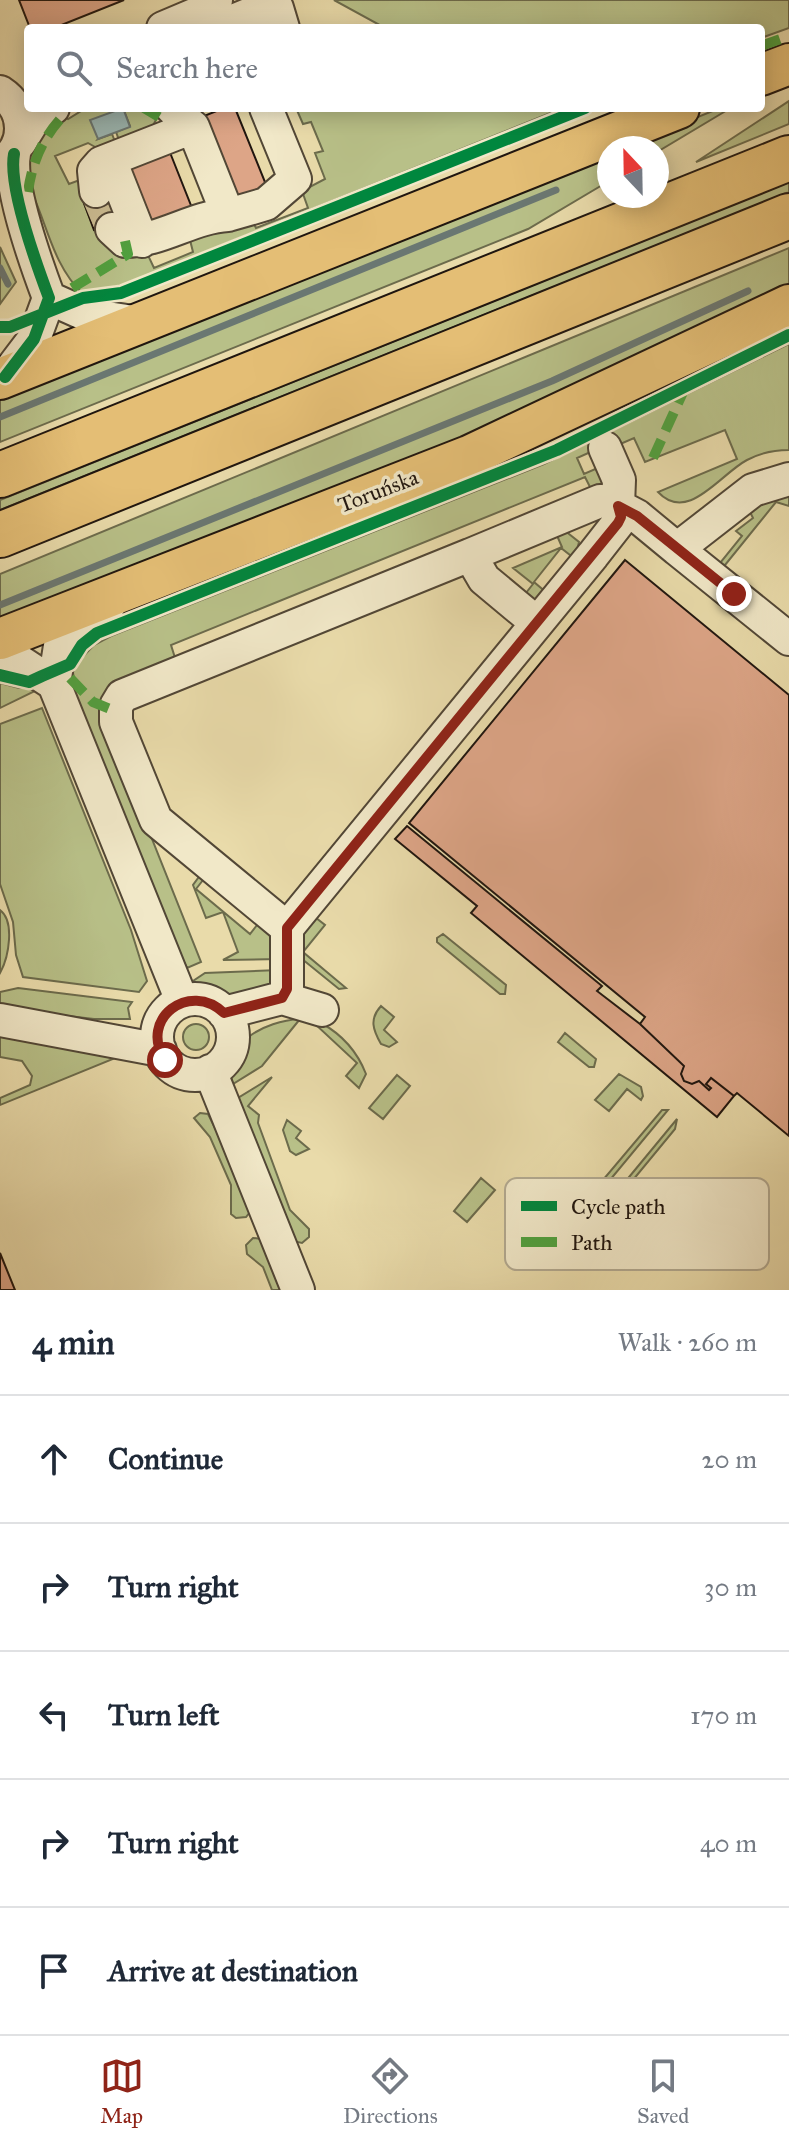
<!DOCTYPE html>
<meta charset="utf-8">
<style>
:root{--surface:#fff;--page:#f2f2f3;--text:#1f2937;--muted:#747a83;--line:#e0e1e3;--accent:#8f2418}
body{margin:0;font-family:"IM FELL Great Primer",serif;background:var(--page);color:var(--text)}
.compass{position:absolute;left:597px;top:136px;width:72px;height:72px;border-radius:50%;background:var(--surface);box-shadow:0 4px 20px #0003;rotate:338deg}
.stop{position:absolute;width:24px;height:24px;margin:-18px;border:6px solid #8f2418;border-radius:50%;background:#fff}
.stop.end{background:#8f2418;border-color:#fff;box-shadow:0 2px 8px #0008}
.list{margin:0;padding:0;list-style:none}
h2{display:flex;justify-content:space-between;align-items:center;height:104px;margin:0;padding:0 32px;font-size:34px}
h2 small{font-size:26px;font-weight:400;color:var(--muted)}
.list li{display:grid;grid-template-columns:52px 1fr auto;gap:24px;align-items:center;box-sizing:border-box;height:128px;padding:0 32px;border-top:2px solid var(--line)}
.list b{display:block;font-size:30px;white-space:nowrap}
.list em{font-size:26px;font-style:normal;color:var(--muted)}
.icon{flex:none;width:44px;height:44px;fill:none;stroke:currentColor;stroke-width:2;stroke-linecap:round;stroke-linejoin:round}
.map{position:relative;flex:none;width:789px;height:1290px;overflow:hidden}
.search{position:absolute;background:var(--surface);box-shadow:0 4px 20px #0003;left:24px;right:24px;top:24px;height:88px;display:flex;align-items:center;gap:20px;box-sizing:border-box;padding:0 28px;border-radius:8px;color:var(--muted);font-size:30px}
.sheet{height:744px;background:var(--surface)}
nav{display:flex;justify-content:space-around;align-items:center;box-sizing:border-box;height:112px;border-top:2px solid var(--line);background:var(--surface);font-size:22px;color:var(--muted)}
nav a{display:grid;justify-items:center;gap:4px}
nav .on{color:var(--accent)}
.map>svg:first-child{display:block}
.green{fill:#b8c088;stroke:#6c6b4c;stroke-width:2}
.water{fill:#9cb8b4;stroke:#6a7772;stroke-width:2}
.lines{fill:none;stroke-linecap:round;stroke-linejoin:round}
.stream{stroke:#6a7772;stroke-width:7}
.building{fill:#dda587;stroke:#20160f;stroke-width:2}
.minor-tunnel{stroke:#cbbd93;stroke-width:32;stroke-dasharray:32 16;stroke-linecap:butt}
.minor-casing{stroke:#524736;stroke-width:36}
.major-casing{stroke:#20160f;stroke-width:44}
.highway-casing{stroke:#20160f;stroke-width:48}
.minor{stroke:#f1e8c8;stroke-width:32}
.major{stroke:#e4be75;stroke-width:40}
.highway{stroke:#e4be75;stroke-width:44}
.quiet{stroke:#50a13f;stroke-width:10;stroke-dasharray:20 10;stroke-linecap:butt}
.cycleway-casing{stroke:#f1e8c8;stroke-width:17}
.cycleway{stroke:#00873e;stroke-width:12}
.route{stroke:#8f2418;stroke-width:10}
.labels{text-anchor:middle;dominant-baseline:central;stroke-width:7;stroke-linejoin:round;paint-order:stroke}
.street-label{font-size:22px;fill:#20160f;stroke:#f1e8c8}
.key{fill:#f1e8c8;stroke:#b2a990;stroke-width:2}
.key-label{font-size:22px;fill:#20160f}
</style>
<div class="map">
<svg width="789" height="1290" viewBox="0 0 789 1290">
<rect width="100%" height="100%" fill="#e9dbaa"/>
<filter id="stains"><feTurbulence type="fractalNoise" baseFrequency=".0025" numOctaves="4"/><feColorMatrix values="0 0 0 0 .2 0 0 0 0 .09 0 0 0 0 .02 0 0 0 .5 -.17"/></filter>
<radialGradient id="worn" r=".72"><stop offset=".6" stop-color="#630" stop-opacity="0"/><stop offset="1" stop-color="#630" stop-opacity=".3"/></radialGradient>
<path class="green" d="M 334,0 L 789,0 L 789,28 L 761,38 L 761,28 L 385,28 Z
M 789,101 L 789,124 L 696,162 Z
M 86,108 L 123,108 L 98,139 L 112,134 L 117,147 L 104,152 L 88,143 L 55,156 L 69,184 L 85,178 L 89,189 L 80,194 L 98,238 L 107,234 L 146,251 L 154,268 L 193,252 L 189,236 L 254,224 L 256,228 L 308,208 L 302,191 L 325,179 L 315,153 L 323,151 L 311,122 L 303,124 L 296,108 L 563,108 L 123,285 L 83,294 C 49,262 46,213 23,175 L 34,139 L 64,117 L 68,119 Z
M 123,108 L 155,108 L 157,118 L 151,129 L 121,145 L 116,132 L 130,126 Z
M 720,108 L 729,109 L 657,152 L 657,148 L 621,148 Z
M 609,153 L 609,181 L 528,229 L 0,442 L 0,398 Z
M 789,182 L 789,192 L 0,510 L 0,500 Z
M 0,247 L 16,282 L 0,304 Z
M 789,248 L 789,286 L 597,383 L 0,626 L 0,574 Z
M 789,344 L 789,450 C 774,450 760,453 747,460 C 720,474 688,524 658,492 L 737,459 L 725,430 L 645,462 L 634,438 L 618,445 L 615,441 L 577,458 L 584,474 L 600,467 L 602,484 L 593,493 L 585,477 L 171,645 L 176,661 L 105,721 L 201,962 L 187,968 L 162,919 L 69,687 L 75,683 L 72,668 L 94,645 L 111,636 L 544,464 Z
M 789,492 L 789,506 L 776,502 L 721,570 L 720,563 L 742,536 L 736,531 L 753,518 L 750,512 L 753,507 Z
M 564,530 L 579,542 L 575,559 L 561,548 L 534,582 L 547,593 L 537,601 L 522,598 L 533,584 L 513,568 L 562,547 L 555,531 Z
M 0,683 L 19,688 L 30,686 L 35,691 L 0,708 Z
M 42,708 L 131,930 L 147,981 L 139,992 L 23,977 L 16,955 L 13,922 L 0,884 L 0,724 Z
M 201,874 L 207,875 L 196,889 L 250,934 L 261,920 L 271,928 L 279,959 L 223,960 L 238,952 L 223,912 L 206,918 L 193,885 Z
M 0,910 C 15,921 9,957 0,973 Z
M 311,914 L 325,925 L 303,952 L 346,988 L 339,989 L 302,959 L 296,938 Z
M 443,934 L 506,985 L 505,994 L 500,994 L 437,942 L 437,938 Z
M 279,970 C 277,994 238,1004 217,1000 C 207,998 199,989 193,981 L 205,973 Z
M 18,988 L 132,1002 L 128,1008 L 130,1019 L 94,1019 L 0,1008 L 0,992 Z
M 381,1006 L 394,1017 L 384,1030 L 397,1042 L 389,1047 L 381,1044 C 373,1030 369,1019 381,1006 Z
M 300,1019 L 262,1066 L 233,1084 C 220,1043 265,1021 300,1019 Z
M 321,1023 C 343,1035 357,1051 366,1074 L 359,1088 L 346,1076 L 357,1063 L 315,1024 Z
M183 1037a13 13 0 1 1 26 0a13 13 0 1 1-26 0Z
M 0,1033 L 130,1052 L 0,1105 L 0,1098 L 30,1085 L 32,1076 L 22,1061 L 0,1057 Z
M 565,1033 L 596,1059 L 594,1067 L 589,1067 L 558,1042 Z
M 619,1074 L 641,1087 L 643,1096 L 641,1100 L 627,1089 L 609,1111 L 595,1100 Z
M 397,1075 L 410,1086 L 383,1119 L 369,1108 Z
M 272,1077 L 248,1106 L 259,1115 L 258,1123 L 290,1210 L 309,1229 L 309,1237 L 302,1243 L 293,1241 L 238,1098 Z
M 662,1110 L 668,1110 L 552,1250 L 554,1238 Z
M 200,1113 L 208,1114 L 232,1162 L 250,1212 L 246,1217 L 236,1218 L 231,1214 L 231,1185 L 210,1137 L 194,1118 Z
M 677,1119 L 675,1129 L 572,1254 L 563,1257 Z
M 287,1120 L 301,1131 L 296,1138 L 309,1149 L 296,1155 L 290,1151 L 283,1130 Z
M 481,1178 L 495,1190 L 467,1222 L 454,1211 Z
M 253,1238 L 262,1239 L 284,1290 L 272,1290 L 263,1267 L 247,1254 L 246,1245 Z"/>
<path class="water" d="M 123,108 L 130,127 L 98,139 L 90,120 Z"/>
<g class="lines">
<path class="stream" d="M 0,268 L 8,284
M 0,417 L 556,190
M 0,605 L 552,381 L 748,291"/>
</g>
<path class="building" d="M 19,0 L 124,0 L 54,28 L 30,28 Z
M 224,108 L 235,108 L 269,192 L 240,204 L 204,116 Z
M 169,150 L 192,208 L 153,224 L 129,166 Z
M 105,187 L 121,225 L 94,230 L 84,203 Z
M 625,560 L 789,695 L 789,1136 L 737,1093 L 734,1096 L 711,1078 L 706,1084 L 711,1088 L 709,1090 L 699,1081 L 692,1084 L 684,1081 L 681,1074 L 684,1066 L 640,1024 L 645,1017 L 409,823 Z
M 407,826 L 602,986 L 597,991 L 640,1024 L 684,1066 L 681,1074 L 684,1081 L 692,1084 L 699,1081 L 709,1090 L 711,1088 L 706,1084 L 711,1078 L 734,1096 L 717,1117 L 471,913 L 477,906 L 395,839 Z
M 0,1253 L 15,1290 L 0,1290 Z"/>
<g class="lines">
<path class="minor-tunnel" d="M 96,191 L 112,229"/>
<defs>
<path id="minor" d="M 163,28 L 208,9 L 216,0
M 216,28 L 255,12 L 277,8 L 283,28
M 0,92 C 28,110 28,147 0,164
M 20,142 L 33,121 L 53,108
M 110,160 L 142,241
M 96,191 L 94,171 L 101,163 L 193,127
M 228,215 L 266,204 L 295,179 L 266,108
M 112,229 L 125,241 C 162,241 192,217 228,215 L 193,127 L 172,108
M 49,298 L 87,315 L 140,323
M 5,377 L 34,339 L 49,298 C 37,266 8,186 14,154
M 605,448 L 619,480 L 618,506 L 637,516 L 677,549 L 753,490 L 789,479
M 677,549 L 789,639
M 109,605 L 87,619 L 60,646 L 54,684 L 182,1001
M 0,659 L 19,661 L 54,684
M 287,928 L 156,820 L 116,722 L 116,706 L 122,696 L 470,555 L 484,579 L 537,623
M 282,998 L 287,989 L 287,928 L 593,555 L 618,523 L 621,512 L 611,502 L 600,501 L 470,555
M157 1037a38 38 0 1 1 76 0a38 38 0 1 1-76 0Z
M 224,1013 L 282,998 L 322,1010
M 0,1020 L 160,1050
M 210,1071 L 298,1290"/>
<path id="major" d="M 761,75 L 789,64
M 0,379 L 679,108
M 0,639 L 469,456 L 789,305"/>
<path id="highway" d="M 0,475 L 789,158
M 0,535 L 789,216"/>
</defs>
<use href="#minor" class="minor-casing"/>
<use href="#major" class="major-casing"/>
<use href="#highway" class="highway-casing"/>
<use href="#minor" class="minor"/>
<use href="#major" class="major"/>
<use href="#highway" class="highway"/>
<path class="quiet" d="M 761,46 L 789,36
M 144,108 L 159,117
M 28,192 C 32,162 43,137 64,115
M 72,288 L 128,254 L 125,241
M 653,458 L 685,388
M 70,678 L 93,702 L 115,711"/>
<defs>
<path id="cycleway" d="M 0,327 L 10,327 L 83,298 L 121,293 L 585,108
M 5,377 L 34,339 L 49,298 C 37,266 8,186 14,154
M 0,675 L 29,682 L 42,676 L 70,664 L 82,645 L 97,633 L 557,450 L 789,335"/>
</defs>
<use href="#cycleway" class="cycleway-casing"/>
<use href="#cycleway" class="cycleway"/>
</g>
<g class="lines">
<path class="route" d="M 165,1060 C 138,1019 190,980 224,1013 L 282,998 L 287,989 L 287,928 L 618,523 L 621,517 L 618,506 L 637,516 L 734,594"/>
</g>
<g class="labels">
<g class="street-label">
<text transform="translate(378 491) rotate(-21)">Toruńska</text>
</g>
</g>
<rect x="505" y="1178" width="264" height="92" rx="12" class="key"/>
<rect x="521" y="1201" width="36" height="10" fill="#00873e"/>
<rect x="521" y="1237" width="36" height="10" fill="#50a13f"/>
<g class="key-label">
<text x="571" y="1214">Cycle path</text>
<text x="571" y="1250">Path</text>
</g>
<rect width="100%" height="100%" filter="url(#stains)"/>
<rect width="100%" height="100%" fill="url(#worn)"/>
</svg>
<svg class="compass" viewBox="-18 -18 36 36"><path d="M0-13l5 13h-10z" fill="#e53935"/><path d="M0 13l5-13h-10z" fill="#747a83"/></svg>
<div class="stop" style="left:165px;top:1060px"></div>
<div class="stop end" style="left:734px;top:594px"></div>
<div class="search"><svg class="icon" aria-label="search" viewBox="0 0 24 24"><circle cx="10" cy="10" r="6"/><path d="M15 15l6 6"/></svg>Search here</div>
</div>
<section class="sheet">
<h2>4 min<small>Walk · 260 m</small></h2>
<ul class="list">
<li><svg class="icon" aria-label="ahead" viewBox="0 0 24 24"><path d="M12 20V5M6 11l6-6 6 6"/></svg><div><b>Continue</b></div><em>20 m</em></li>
<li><svg class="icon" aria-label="right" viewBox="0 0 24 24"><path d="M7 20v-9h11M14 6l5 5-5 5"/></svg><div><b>Turn right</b></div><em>30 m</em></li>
<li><svg class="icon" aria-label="left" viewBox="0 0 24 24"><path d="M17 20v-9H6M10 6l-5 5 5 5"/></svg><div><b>Turn left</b></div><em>170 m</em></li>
<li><svg class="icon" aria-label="right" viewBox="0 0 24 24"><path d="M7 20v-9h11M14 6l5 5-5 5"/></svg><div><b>Turn right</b></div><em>40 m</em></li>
<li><svg class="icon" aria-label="arrive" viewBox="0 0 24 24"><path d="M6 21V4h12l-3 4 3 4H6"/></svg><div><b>Arrive at destination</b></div></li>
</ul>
</section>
<nav>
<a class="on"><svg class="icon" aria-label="map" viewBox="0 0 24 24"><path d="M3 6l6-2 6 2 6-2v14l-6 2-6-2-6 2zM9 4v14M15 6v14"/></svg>Map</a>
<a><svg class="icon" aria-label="directions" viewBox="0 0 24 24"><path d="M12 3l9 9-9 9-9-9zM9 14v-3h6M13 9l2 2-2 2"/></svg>Directions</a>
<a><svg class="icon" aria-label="saved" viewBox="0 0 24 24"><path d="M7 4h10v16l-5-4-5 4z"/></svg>Saved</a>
</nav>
